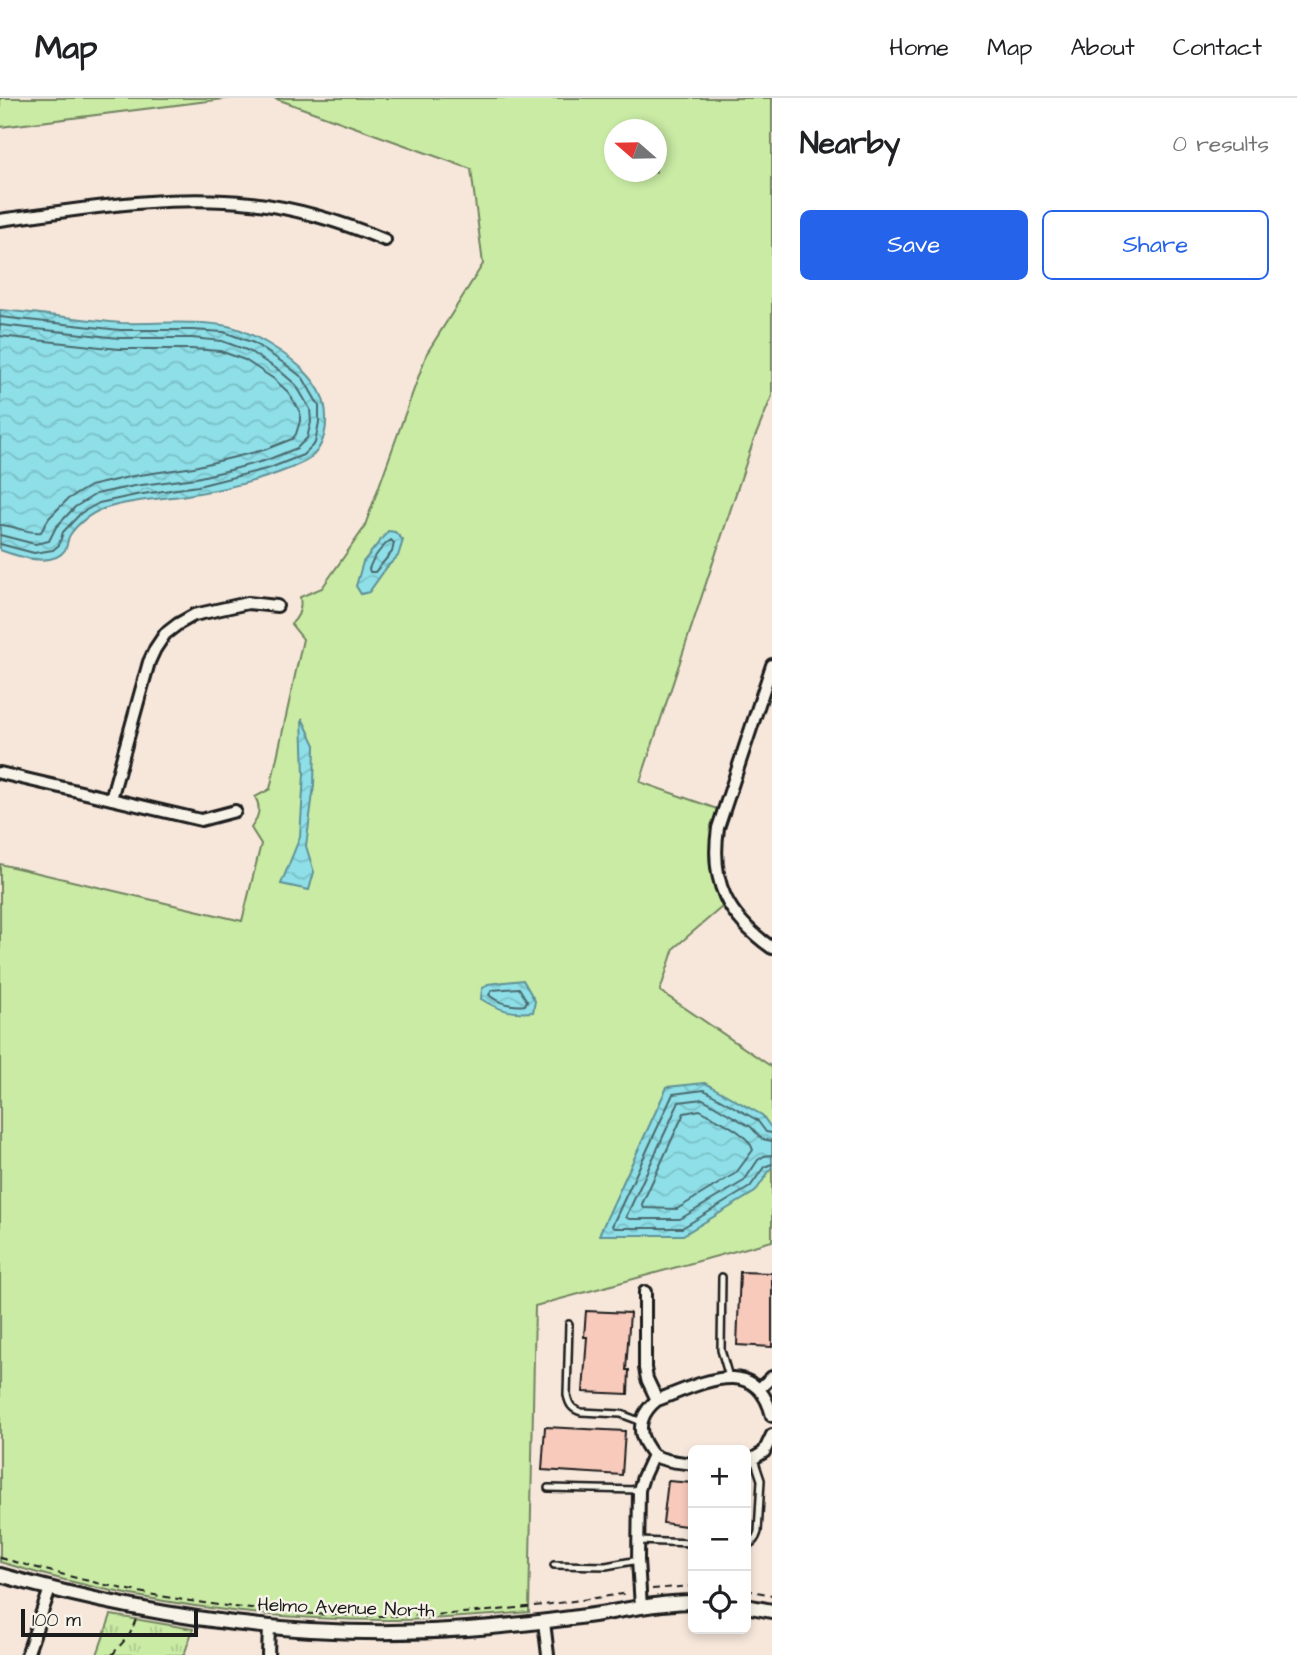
<!DOCTYPE html>
<meta charset="utf-8">
<style>
:root{--surface:#fff;--page:#f6f6f6;--text:#202124;--muted:#757577;--line:#e0e0e0;--accent:#2563eb}
body{margin:0;font-family:"Architects Daughter",sans-serif;background:var(--page);color:var(--text)}
.controls{position:absolute;right:21px;bottom:21px;display:grid;overflow:hidden;border-radius:10px;box-shadow:0 4px 10px #0003}
.controls button{width:63px;height:63px;display:grid;place-items:center;padding:0;border:0;border-bottom:2px solid var(--line);background:var(--surface);color:var(--text);font:35px sans-serif}
.compass{position:absolute;left:604px;top:21px;width:63px;height:63px;border-radius:50%;background:var(--surface);box-shadow:0 4px 10px #0003;rotate:290deg}
.scale{position:absolute;left:21px;bottom:18px;width:177px;box-sizing:border-box;padding-left:7px;border:4px solid #1c1c1c;border-top:0;font-size:19px;line-height:24px;white-space:nowrap;color:#1c1c1c;-webkit-text-stroke:5px #f7f3e8;paint-order:stroke}
.list{margin:0;padding:0;list-style:none}
h2{display:flex;justify-content:space-between;align-items:center;height:91px;margin:0;padding:0 28px;font-size:30px}
h2 small{font-size:23px;font-weight:400;color:var(--muted)}
.actions{display:flex;gap:14px;padding:21px 28px}
.actions a{flex:1;padding:16px 0;border:2px solid var(--accent);border-radius:10px;text-align:center;font-size:24px;color:var(--accent)}
.actions .main{background:var(--accent);color:#fff}
.icon{flex:none;width:38px;height:38px;fill:none;stroke:currentColor;stroke-width:2;stroke-linecap:round;stroke-linejoin:round}
.map{position:relative;flex:none;width:772px;height:1557px;overflow:hidden}
header{display:flex;align-items:center;gap:42px;box-sizing:border-box;height:98px;padding:0 35px;background:var(--surface);border-bottom:2px solid var(--line)}
header strong{font-size:33px}
nav{display:flex;gap:38px;margin-inline-start:auto;font-size:24px}
main{display:flex}
aside{flex:1;background:var(--surface)}
.map>svg:first-child{display:block}
.grass{fill:#c9eba4;stroke:#728460;stroke-width:2;fill-rule:evenodd}
.park{fill:url(#park-tufts);stroke:#728460;stroke-width:2}
.water{fill:url(#water-waves);stroke:#609196;stroke-width:2}
.lines{fill:none;stroke-linecap:round;stroke-linejoin:round}
.shore{stroke:#4a6a6e;stroke-width:2}
.building{fill:#f8cabc;stroke:#1c1c1c;stroke-width:2}
.service-casing{stroke:#1c1c1c;stroke-width:10}
.minor-casing{stroke:#1c1c1c;stroke-width:16}
.tertiary-casing{stroke:#1c1c1c;stroke-width:18}
.path{stroke:#1c1c1c;stroke-width:2;stroke-dasharray:7 5;stroke-linecap:butt}
.service{stroke:#f7f3e8;stroke-width:5}
.minor{stroke:#f7f3e8;stroke-width:10}
.tertiary{stroke:#f7f3e8;stroke-width:12}
.labels{text-anchor:middle;dominant-baseline:central;stroke-width:5;stroke-linejoin:round;paint-order:stroke}
.street-label{font-size:19px;fill:#1c1c1c;stroke:#f7f3e8}
</style>
<header>
<strong>Map</strong>
<nav><a>Home</a><a>Map</a><a>About</a><a>Contact</a></nav>
</header>
<main>
<div class="map">
<svg width="772" height="1557" viewBox="0 0 772 1557">
<defs>
<pattern id="park-tufts" width="24" height="20" patternUnits="userSpaceOnUse" patternTransform="scale(1.75)"><rect width="24" height="20" fill="#c9eba4"/><path d="M3 7l-1-3M5 7V3M7 7l1-3M15 17l-1-3M17 17v-4M19 17l1-3" fill="none" stroke="#acc98d"/></pattern>
<pattern id="water-waves" width="16" height="10" patternUnits="userSpaceOnUse" patternTransform="scale(1.75)"><rect width="16" height="10" fill="#8edfe8"/><path d="M0 5q4-4 8 0t8 0" fill="none" stroke="#7abfc6"/></pattern>
</defs>
<rect width="100%" height="100%" fill="#f7e7db"/>
<filter id="ink" filterUnits="userSpaceOnUse"><feTurbulence type="fractalNoise" baseFrequency=".0143" numOctaves="2"/><feDisplacementMap in="SourceGraphic" scale="14" xChannelSelector="R" yChannelSelector="G"/><feConvolveMatrix kernelMatrix="1 2 1 2 8 2 1 2 1" color-interpolation-filters="sRGB"/></filter>
<g filter="url(#ink)">
<path class="grass" d="M 0,0 L 232,0 L 0,29 Z
M 274,0 L 772,0 L 772,298 L 753,344 L 640,684 L 717,711 C 706,750 706,771 722,809 L 674,850 L 660,893 L 772,969 L 772,1143 L 535,1208 L 529,1514 C 481,1518 433,1522 385,1522 C 254,1522 125,1502 0,1464 L 0,766 L 242,823 L 261,746 L 251,730 C 258,720 262,710 255,699 L 270,691 L 303,541 L 291,526 C 299,519 302,510 300,499 L 322,490 L 364,430 L 427,255 L 483,166 L 471,71 ZM 614,32 L 656,32 L 656,74 L 614,74 Z"/>
<path class="park" d="M 111,1517 L 193,1531 L 184,1557 L 97,1557 Z"/>
<path class="water" d="M 0,212 C 41,215 81,222 121,225 C 155,226 189,222 222,227 C 247,230 292,258 308,277 C 319,289 326,304 326,319 C 327,337 320,356 304,364 C 268,382 221,392 181,398 C 156,401 127,403 103,411 C 91,415 77,426 70,437 C 67,441 68,447 65,452 C 53,470 16,458 0,452 Z
M 388,433 L 395,434 L 403,442 L 398,458 L 387,469 L 369,494 L 361,496 L 356,488 L 363,464 Z
M 302,620 L 315,647 L 314,688 L 306,748 L 314,774 L 309,792 L 281,786 L 300,739 L 304,676 Z
M 523,882 L 535,903 L 533,914 C 511,916 499,912 481,901 L 482,891 L 488,886 Z
M 705,985 L 762,1017 L 772,1031 L 772,1069 L 755,1094 L 683,1137 L 599,1137 L 667,989 Z"/>
<g class="lines">
<path class="shore" d="M 0,219 L 120,232 L 192,232 L 224,234 L 254,245 L 285,266 L 303,280 L 319,308 L 319,324 L 315,345 L 303,357 L 270,370 L 198,388 L 136,397 L 99,405 L 81,415 L 63,434 L 59,447 L 53,452 L 34,455 L 0,446
M 0,227 L 119,240 L 192,240 L 222,243 L 249,253 L 280,273 L 296,287 L 310,311 L 311,324 L 307,340 L 297,350 L 267,362 L 230,372 L 196,380 L 134,388 L 96,396 L 75,409 L 56,429 L 49,443 L 35,446 L 0,437
M 0,238 L 119,251 L 191,251 L 220,253 L 245,262 L 274,281 L 288,294 L 300,313 L 300,323 L 296,336 L 292,341 L 264,352 L 194,369 L 133,378 L 90,388 L 68,401 L 49,420 L 41,434 C 27,436 14,427 0,427
M 391,442 L 394,445 L 392,454 L 375,474 L 370,474 L 369,471 C 372,461 382,448 391,442 Z
M 519,890 L 527,903 L 525,907 C 513,909 498,905 489,897 L 492,892 Z
M 700,1012 C 717,1022 747,1033 753,1052 L 736,1075 L 677,1111 L 644,1110 L 642,1106 L 684,1015 Z
M 772,1035 L 766,1034 L 757,1022 L 704,992 L 673,996 L 612,1128 L 615,1130 L 682,1130 L 750,1089 L 764,1069 L 772,1066
M 772,1043 L 762,1041 L 751,1029 L 703,1001 L 679,1004 L 626,1119 L 629,1121 L 680,1121 L 744,1083 L 758,1062 L 764,1058 L 772,1057"/>
</g>
<path class="building" d="M 740,1174 L 772,1175 L 772,1249 L 737,1247 Z
M 586,1213 L 630,1215 L 626,1272 L 629,1272 L 628,1296 L 583,1294 L 587,1239 L 584,1239 Z
M 545,1329 L 625,1333 L 622,1377 L 542,1372 Z
M 668,1383 L 693,1385 L 693,1429 L 663,1425 Z"/>
<g class="lines">
<defs>
<path id="service" d="M 722,1179 L 721,1252 L 729,1279
M 569,1226 L 567,1297 C 569,1307 572,1311 581,1314 L 621,1316 L 642,1324
M 548,1390 L 639,1392
M 638,1443 L 693,1445
M 746,1447 C 753,1446 756,1441 758,1434 L 761,1382 L 754,1361
M 554,1467 L 606,1468 L 638,1462"/>
<path id="minor" d="M 0,122 C 83,111 167,96 251,105 C 296,110 342,124 385,142
M 772,567 L 718,730 C 710,785 727,818 772,850
M 0,675 L 201,722 L 235,713
M 111,701 L 149,564 L 155,551 L 165,536 L 178,526 L 194,517 L 248,505 L 277,508
M 645,1194 L 645,1270 L 647,1281 L 657,1302
M 760,1290 L 772,1279
M 746,1365 L 764,1354 L 772,1337
M 693,1366 C 681,1364 666,1364 655,1358 C 651,1356 648,1350 645,1345 C 636,1329 643,1313 657,1302 C 699,1287 756,1254 772,1318
M 641,1509 L 638,1462 L 639,1392 L 643,1379 L 653,1357
M 544,1524 L 548,1557
M 27,1557 L 50,1491
M 268,1557 L 269,1528"/>
<path id="tertiary" d="M 0,1477 C 151,1520 310,1543 467,1531 C 509,1528 551,1523 593,1517 C 626,1512 660,1504 693,1504
M 746,1508 L 772,1513"/>
</defs>
<use href="#service" class="service-casing"/>
<use href="#minor" class="minor-casing"/>
<use href="#tertiary" class="tertiary-casing"/>
<path class="path" d="M 0,1460 C 46,1472 92,1485 139,1494 C 220,1510 304,1518 386,1518 C 468,1518 549,1507 629,1495
M 652,1491 L 693,1488
M 746,1492 L 772,1497
M 112,1557 L 130,1536 L 136,1521"/>
<use href="#service" class="service"/>
<use href="#minor" class="minor"/>
<use href="#tertiary" class="tertiary"/>
</g>
</g>
<g class="labels">
<g class="street-label">
<text transform="translate(346 1510) rotate(2)">Helmo Avenue North</text>
</g>
</g>
</svg>
<div class="controls">
<button>+</button>
<button>−</button>
<button><svg class="icon" aria-label="locate" viewBox="0 0 24 24"><circle cx="12" cy="12" r="6"/><path d="M12 2v4M12 18v4M2 12h4M18 12h4"/></svg></button>
</div>
<svg class="compass" viewBox="-18 -18 36 36"><path d="M0-13l5 13h-10z" fill="#e53935"/><path d="M0 13l5-13h-10z" fill="#757577"/></svg>
<div class="scale">100 m</div>
</div>
<aside>
<h2>Nearby<small>0 results</small></h2>
<ul class="list">
</ul>
<div class="actions"><a class="main">Save</a><a>Share</a></div>
</aside>
</main>
